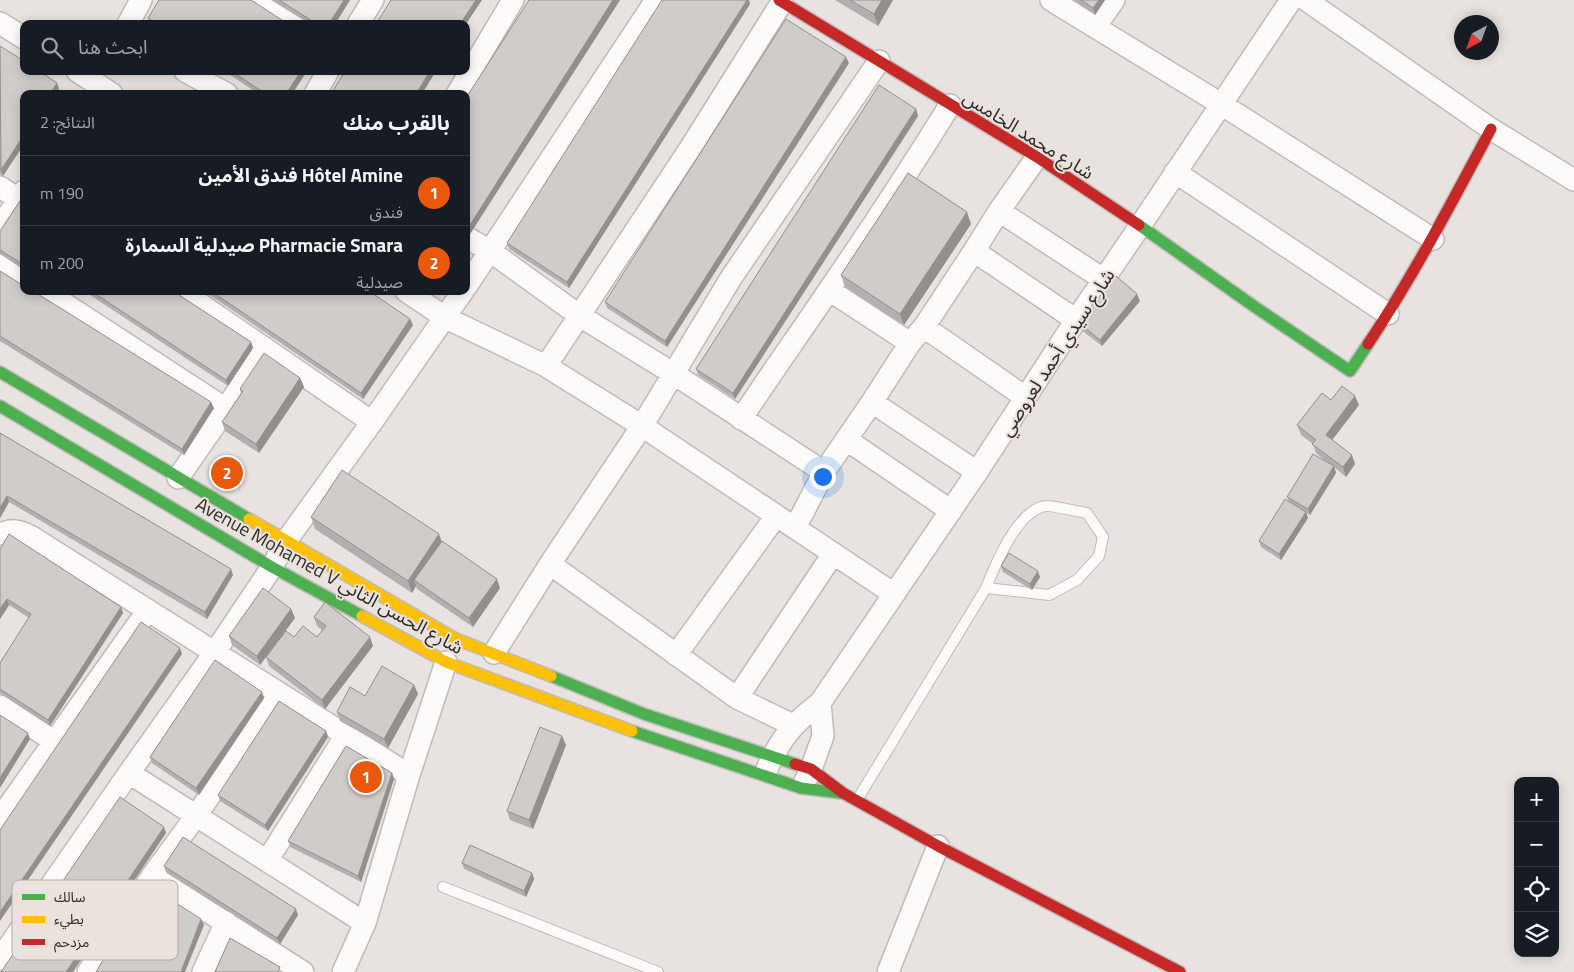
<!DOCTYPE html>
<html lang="ar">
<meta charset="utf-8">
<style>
:root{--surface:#171b24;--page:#20242c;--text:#f1f3f6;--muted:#9ea1a6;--line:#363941;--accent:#ea580c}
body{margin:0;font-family:"Titillium Web","Noto Sans Arabic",sans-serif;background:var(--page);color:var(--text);direction:rtl}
.controls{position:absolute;right:15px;bottom:15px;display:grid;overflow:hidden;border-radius:10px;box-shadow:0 2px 12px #0003}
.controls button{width:45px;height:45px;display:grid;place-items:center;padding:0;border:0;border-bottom:1px solid var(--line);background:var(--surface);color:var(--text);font:25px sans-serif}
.compass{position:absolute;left:1454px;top:15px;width:45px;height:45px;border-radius:50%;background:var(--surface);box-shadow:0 2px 12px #0003;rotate:221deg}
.you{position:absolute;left:822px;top:476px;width:18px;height:18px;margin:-12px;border:4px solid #fff;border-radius:50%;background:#1a73e8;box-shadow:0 0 0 8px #1a73e833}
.badge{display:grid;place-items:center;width:32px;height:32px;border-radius:50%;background:var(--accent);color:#fff;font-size:16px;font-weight:700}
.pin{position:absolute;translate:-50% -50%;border:2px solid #fff;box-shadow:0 1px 5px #0006}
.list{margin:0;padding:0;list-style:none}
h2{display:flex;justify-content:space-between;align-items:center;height:65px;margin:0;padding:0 20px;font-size:21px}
h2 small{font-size:16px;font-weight:400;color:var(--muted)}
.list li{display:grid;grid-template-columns:32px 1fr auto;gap:15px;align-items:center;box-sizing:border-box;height:70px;padding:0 20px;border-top:1px solid var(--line)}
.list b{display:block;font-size:19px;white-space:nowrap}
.list p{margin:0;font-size:16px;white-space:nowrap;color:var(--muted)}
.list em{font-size:16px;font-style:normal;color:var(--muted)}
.icon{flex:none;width:28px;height:28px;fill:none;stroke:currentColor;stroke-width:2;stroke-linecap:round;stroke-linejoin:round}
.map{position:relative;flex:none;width:1574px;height:972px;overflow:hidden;direction:ltr}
.search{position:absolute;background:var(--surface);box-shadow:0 2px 12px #0003;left:20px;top:20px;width:450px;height:55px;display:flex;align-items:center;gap:12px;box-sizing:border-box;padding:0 18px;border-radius:10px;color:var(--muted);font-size:19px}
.panel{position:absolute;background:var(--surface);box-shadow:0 2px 12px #0003;left:20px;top:90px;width:450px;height:205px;border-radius:10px;direction:rtl}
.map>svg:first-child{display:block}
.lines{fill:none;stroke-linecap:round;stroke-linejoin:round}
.lane-casing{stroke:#bfbbb9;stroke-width:12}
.street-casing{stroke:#bfbbb9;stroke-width:24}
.fast-casing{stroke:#bfbbb9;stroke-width:14}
.slow-casing{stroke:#bfbbb9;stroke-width:14}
.jam-casing{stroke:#bfbbb9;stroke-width:14}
.lane{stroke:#fcfbfa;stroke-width:10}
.street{stroke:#fcfbfa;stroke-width:21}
.fast{stroke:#4caf50;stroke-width:11}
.slow{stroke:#ffc107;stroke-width:11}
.jam{stroke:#c62828;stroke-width:11}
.wall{fill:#b3afae}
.shaded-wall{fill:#928f8d}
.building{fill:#d0ccca;stroke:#928f8d}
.labels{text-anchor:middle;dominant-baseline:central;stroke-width:4;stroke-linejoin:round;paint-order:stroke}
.street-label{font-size:19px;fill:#2f2c2a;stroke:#ebe2dd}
.key{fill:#ebe2dd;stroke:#b3aba7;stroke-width:1}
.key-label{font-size:14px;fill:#2f2c2a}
</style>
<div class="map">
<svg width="1574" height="972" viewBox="0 0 1574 972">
<rect width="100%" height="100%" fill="#e8e3e0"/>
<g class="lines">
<defs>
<path id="lane" d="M 857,800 L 986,588 C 995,565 1017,511 1045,506 C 1051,505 1079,512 1087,513 L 1103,537 L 1099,556 L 1077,580 L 1049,595 L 986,588
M 443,887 L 658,972"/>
<path id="street" d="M 260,0 L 297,24
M 1051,0 L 1221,104 L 1433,239
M 1306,0 L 1491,129 L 1574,180
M 0,23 L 24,38
M 128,24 L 141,0
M 358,24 L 373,0
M 1095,27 L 1114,0
M 77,71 L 112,94
M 185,71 L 227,94
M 315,94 L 328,71
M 457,94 L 513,0
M 1175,172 L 1388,314
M 0,187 L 18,199
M 999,211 L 1103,279
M 0,227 L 24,191
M 466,237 L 490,251 L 580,316 L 674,374 L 824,472
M 974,251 L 1076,320
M 0,265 L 24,279
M 466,287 L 656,0
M 829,290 L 910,343
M 45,291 L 226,409
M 181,291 L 372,422
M 406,291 L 446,318 L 546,366 L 642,426 L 894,594
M 924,327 L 1025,397
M 546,366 L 691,147 L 782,2
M 872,402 L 977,472
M 741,419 C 770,375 800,333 829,290 C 871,229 911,168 950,105
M 847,440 L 951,511
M 178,478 L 226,409 L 265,348
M 795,528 L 824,472 L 872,402 L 910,343 L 924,327 L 974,251 L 999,211 L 1037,157
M 0,534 C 12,529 19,530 30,536 L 409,775
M 550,564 L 737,698 L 793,725
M 494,653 L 550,564 L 642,426 L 731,278 L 879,61
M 676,655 L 776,516
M 737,698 L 833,554
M 0,706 L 54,741
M 767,769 C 780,739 794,722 820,703 L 977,472 L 1076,320 L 1140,226 L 1291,0
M 129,773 L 365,923
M 805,781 L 811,769 L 823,736 L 820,703
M 0,818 L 148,610
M 267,861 L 346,735
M 152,876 L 303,972
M 0,959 L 129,773 L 215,652 L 272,567 L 286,541 L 372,422 L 463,291
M 88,972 L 152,876 L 196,816 L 279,693
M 203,972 L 226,922
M 343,972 L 365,923 L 409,775 L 446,662
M 888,972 L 938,846"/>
<path id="fast" d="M 1139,225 L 1255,307 L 1350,371 L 1368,344
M 0,372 L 249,519
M 0,406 L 272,567 L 362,616
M 551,676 L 644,714 L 795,764
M 632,731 L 801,788 L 841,793"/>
<path id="slow" d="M 249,519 L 456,639 L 551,676
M 362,616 L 446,662 L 632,731"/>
<path id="jam" d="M 779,0 L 1037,157 L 1139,225
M 1368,344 C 1414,275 1452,202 1491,129
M 795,764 L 811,769 L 843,793 L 938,846 L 1180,972"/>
</defs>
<use href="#lane" class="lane-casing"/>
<use href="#street" class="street-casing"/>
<use href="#fast" class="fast-casing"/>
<use href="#slow" class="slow-casing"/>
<use href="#jam" class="jam-casing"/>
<use href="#lane" class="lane"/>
<use href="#street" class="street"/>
<use href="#fast" class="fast"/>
<use href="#slow" class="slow"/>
<use href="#jam" class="jam"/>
</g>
<path class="wall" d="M 271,0 L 350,0 L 335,24 L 310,24 Z
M 529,0 L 620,0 L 470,234 L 466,231 L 466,98 Z
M 835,0 L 893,0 L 878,26 Z
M 1074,0 L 1105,0 L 1095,15 Z
M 750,4 L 569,288 L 509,249 L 507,243 Z
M 148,18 L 288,24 L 150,24 Z
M 0,46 L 57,83 L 59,89 L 24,94 L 24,144 L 3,176 L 0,174 Z
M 849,63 L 667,347 L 607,308 L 605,302 Z
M 224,71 L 307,71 L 292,94 L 259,94 Z
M 916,109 L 918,116 L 735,399 L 698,375 L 696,369 Z
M 24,195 L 24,270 L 0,254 L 0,231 Z
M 971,224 L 904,325 L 845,287 L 841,275 Z
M 0,271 L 214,408 L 184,455 L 0,341 Z
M 84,291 L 173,291 L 251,342 L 253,348 L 228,386 Z
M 204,291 L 369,291 L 410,319 L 413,325 L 363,399 Z
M 1140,301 L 1102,346 L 1080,329 L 1078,322 Z
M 300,378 L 304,387 L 259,453 L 225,431 L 222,422 L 241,393 L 240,389 Z
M 1331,400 L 1359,405 L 1332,440 L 1355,464 L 1346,477 L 1334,467 L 1336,473 L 1310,515 L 1306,513 L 1308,518 L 1281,560 L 1261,547 L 1259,541 L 1289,501 L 1287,497 L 1329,464 L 1316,453 L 1313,444 L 1301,435 L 1297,425 Z
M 0,433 L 233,575 L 207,619 L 9,502 L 0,518 Z
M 311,517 L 441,541 L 500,588 L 473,627 L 417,589 L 416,586 L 412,593 L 315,529 Z
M 0,549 L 121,607 L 123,613 L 50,726 L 0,693 L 0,663 L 29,618 L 9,605 L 0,619 Z
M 1001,566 L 1040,577 L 1032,590 L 1003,572 Z
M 291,609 L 295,618 L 260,665 L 232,645 L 229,636 Z
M 314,617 L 373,646 L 325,709 L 269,666 L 266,657 L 294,637 L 317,637 L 322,630 L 317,626 Z
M 414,685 L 418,694 L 388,748 L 340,721 L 337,712 L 365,696 Z
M 264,698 L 199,795 L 152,763 L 150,757 Z
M 326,731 L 328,737 L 268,831 L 220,801 L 218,795 Z
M 566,745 L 533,829 L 510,820 L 507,811 Z
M 392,773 L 394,779 L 361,882 L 290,847 L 288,841 Z
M 462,863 L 532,873 L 534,879 L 526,897 L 464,869 Z
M 164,866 L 298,915 L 280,944 L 166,872 Z"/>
<path class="shaded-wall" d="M 344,0 L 350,0 L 335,24 L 329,24 Z
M 476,0 L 482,0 L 466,24 L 460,24 Z
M 613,0 L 620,0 L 470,234 L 468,228 Z
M 747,0 L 749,0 L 750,4 L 569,288 L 567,282 Z
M 882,0 L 893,0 L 878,26 L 874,14 Z
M 1099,0 L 1105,0 L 1095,15 L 1093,8 Z
M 846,57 L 849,63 L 667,347 L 665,341 Z
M 301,71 L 307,71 L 292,94 L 286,94 Z
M 430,71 L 436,71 L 422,94 L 416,94 Z
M 57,83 L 59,89 L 57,94 L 50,94 Z
M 916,109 L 918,116 L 735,399 L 733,393 Z
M 24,135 L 24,144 L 3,176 L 1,170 Z
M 967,212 L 971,224 L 904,325 L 900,314 Z
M 1137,294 L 1140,301 L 1102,346 L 1100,340 Z
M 410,319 L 413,325 L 363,399 L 361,393 Z
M 251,342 L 253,348 L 228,386 L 226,380 Z
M 300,378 L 304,387 L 259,453 L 256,444 Z
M 1355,396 L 1359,405 L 1329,444 L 1326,435 Z
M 211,402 L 214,408 L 184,455 L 182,449 Z
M 1352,455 L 1355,464 L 1346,477 L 1343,467 Z
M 1334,466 L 1336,473 L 1310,515 L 1308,509 Z
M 7,496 L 9,502 L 0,518 L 0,508 Z
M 1306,512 L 1308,518 L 1281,560 L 1279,554 Z
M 439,534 L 443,545 L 414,580 L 416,586 L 412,593 L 408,581 Z
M 231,569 L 233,575 L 207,619 L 205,612 Z
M 1038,571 L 1040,577 L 1032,590 L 1030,584 Z
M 497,579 L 500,588 L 473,627 L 469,618 Z
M 7,599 L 9,605 L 0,619 L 0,609 Z
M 121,607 L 123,613 L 50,726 L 48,720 Z
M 291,609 L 295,618 L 260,665 L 257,656 Z
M 370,637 L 373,646 L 325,709 L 322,700 Z
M 180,648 L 182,654 L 0,921 L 0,912 Z
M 414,685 L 418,694 L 388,748 L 384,739 Z
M 262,692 L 264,698 L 199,795 L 196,788 Z
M 326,731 L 328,737 L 268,831 L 265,825 Z
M 28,733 L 30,739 L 0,788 L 0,778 Z
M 562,736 L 566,745 L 533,829 L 529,820 Z
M 392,773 L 394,779 L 361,882 L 358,876 Z
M 164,827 L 166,833 L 73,972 L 66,972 Z
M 532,873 L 534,879 L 526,897 L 524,891 Z
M 296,909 L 298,915 L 280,944 L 277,938 Z
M 201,919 L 204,925 L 185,972 L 181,972 Z"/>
<path class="building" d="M 159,0 L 251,0 L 288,24 L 157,24 L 148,18 Z
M 279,0 L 344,0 L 329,24 L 317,24 Z
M 391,0 L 476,0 L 460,24 L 376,24 Z
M 529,0 L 613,0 L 468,228 L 466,227 L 466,98 Z
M 662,0 L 747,0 L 567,282 L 507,243 Z
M 850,0 L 882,0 L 874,14 Z
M 1081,0 L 1099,0 L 1093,8 Z
M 786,19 L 846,57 L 665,341 L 605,302 Z
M 0,46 L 24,61 L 24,71 L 39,71 L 57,83 L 50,94 L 24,94 L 24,135 L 1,170 Z
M 231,71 L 301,71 L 286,94 L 266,94 Z
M 345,71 L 430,71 L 416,94 L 331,94 Z
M 879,85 L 916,109 L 733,393 L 696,369 Z
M 908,173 L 967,212 L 900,314 L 841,275 Z
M 24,195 L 24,265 L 0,250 L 0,231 Z
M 0,271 L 24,286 L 24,291 L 33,291 L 211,402 L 182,449 L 0,336 Z
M 1116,276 L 1137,294 L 1100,340 L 1078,322 Z
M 91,291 L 173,291 L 251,342 L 226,380 Z
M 211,291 L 369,291 L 410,319 L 361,393 Z
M 264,353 L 300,378 L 256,444 L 222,422 L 243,391 L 240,389 Z
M 1342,386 L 1355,396 L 1326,435 L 1352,455 L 1343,467 L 1312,444 L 1316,440 L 1297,425 L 1322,393 L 1331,400 Z
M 0,433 L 231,569 L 205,612 L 7,496 L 0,508 Z
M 1313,454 L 1334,466 L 1308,509 L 1287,497 Z
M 342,470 L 439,534 L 408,581 L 311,517 Z
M 1285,499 L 1306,512 L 1279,554 L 1259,541 Z
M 9,534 L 121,607 L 48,720 L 0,689 L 0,663 L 31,614 L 7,599 L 0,609 L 0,549 Z
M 442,541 L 497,579 L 469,618 L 414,580 Z
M 1009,553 L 1038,571 L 1030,584 L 1001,566 Z
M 263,588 L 291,609 L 257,656 L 229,636 Z
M 325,602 L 370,637 L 322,700 L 266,657 L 286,631 L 294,637 L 303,626 L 317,637 L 326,626 L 314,617 Z
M 141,622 L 180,648 L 0,912 L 0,830 Z
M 215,660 L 262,692 L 196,788 L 150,757 Z
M 382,666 L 414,685 L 384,739 L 337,712 L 350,687 L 365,696 Z
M 279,701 L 326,731 L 265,825 L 218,795 Z
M 0,715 L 28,733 L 0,778 Z
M 540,727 L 562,736 L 529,820 L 507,811 Z
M 346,746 L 392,773 L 358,876 L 288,841 Z
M 120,797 L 164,827 L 66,972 L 1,972 Z
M 183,837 L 296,909 L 277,938 L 164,866 Z
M 470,845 L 532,873 L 524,891 L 462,863 Z
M 148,885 L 201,919 L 181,972 L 96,972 Z
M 230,938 L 280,967 L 278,972 L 215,972 Z"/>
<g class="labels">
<g class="street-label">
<text transform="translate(1029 134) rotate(32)">شارع محمد الخامس</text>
<text transform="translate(1056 352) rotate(-57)">شارع سيدي أحمد لعروصي</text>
<text transform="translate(330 575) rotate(29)">Avenue Mohamed V شارع الحسن الثاني</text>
</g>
</g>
<rect x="12" y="880" width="166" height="80" rx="8" class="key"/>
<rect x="22" y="894" width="23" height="6" fill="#4caf50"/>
<rect x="22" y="916" width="23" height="7" fill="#ffc107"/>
<rect x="22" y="939" width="23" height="6" fill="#c62828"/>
<g class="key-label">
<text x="54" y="902">سالك</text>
<text x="54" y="924">بطيء</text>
<text x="54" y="947">مزدحم</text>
</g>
</svg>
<div class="controls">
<button>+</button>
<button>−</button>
<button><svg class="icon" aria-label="locate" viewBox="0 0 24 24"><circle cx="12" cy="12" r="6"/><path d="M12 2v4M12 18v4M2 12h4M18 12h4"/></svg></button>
<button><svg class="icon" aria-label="layers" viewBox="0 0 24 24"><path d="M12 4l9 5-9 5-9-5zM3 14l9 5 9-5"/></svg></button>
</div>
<svg class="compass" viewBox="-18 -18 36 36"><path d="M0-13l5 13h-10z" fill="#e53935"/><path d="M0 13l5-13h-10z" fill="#9ea1a6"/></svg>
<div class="you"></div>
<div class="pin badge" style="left:366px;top:777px">1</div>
<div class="pin badge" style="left:227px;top:473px">2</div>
<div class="search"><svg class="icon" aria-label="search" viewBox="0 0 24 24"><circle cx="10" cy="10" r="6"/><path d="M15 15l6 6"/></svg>ابحث هنا</div>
<section class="panel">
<h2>بالقرب منك<small>النتائج: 2</small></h2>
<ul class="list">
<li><span class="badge">1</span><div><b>Hôtel Amine فندق الأمين</b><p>فندق</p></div><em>190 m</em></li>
<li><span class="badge">2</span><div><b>Pharmacie Smara صيدلية السمارة</b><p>صيدلية</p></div><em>200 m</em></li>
</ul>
</section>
</div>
